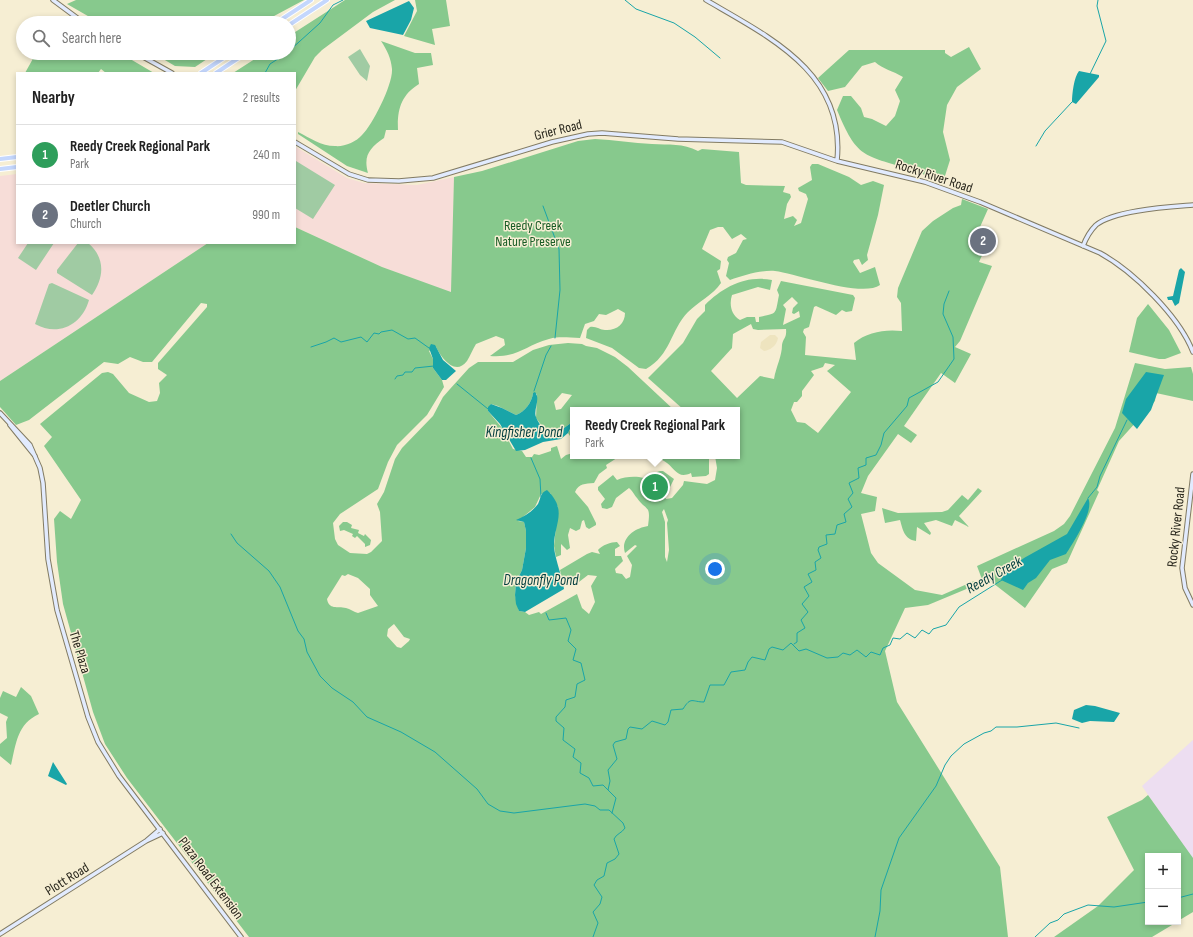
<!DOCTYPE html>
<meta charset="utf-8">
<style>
:root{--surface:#fff;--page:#f6f6f6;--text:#222;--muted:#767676;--line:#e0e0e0;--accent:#7c3aed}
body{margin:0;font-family:"Sofia Sans Condensed",sans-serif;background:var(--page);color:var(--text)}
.controls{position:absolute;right:12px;bottom:12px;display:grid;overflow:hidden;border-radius:0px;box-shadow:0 2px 6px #0003}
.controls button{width:36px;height:36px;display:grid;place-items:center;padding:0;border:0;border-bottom:1px solid var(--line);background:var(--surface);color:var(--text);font:20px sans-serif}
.you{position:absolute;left:715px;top:569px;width:14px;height:14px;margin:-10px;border:3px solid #fff;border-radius:50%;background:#1a73e8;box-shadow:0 0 0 6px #1a73e833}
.badge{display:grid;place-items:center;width:26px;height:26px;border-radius:50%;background:var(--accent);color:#fff;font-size:13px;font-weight:700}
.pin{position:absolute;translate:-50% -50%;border:2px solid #fff;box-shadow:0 1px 4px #0006}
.popup{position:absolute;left:570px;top:407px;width:170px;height:52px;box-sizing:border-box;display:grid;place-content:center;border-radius:0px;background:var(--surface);filter:drop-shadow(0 1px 3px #0005);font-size:13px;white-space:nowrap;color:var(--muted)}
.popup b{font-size:15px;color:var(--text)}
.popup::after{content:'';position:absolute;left:50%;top:100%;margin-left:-8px;border:8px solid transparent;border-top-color:var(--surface)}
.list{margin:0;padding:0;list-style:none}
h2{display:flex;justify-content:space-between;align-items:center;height:52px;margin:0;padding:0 16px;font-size:17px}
h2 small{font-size:13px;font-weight:400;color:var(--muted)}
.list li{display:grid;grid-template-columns:26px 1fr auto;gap:12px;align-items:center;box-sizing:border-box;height:60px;padding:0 16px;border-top:1px solid var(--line)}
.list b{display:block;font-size:15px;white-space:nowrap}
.list p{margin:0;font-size:13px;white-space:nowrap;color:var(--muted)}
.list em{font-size:13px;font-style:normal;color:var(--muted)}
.icon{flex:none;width:22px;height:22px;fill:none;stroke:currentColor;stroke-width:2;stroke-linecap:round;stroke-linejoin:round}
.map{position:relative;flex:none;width:1193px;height:937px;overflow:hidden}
.search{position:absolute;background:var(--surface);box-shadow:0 2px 6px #0003;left:16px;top:16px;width:280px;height:44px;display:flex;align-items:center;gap:10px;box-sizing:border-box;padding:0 14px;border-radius:22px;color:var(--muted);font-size:15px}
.panel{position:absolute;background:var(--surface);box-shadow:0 2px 6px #0003;left:16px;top:72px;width:280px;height:172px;border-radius:0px}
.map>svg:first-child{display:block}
.industrial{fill:#eddef1}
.education{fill:#f7ddd8}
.green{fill:#a0cba3}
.forest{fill:#87c98d;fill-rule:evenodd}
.sand{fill:#eee4bf}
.water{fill:#19a5a8}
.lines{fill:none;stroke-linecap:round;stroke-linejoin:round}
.stream{stroke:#19a5a8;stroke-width:1}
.secondary-casing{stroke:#827b63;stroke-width:5.5}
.primary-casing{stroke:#fff;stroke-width:6}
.secondary{stroke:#e2ebfe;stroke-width:3.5}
.primary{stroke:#c4d7fd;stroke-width:4}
.labels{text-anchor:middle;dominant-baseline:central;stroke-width:3;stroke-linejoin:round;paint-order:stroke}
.street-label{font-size:14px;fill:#28261c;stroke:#f6eed3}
.park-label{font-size:14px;fill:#195d26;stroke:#f6eed3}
.water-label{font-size:15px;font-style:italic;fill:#013d3e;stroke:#f6eed3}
</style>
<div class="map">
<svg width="1193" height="937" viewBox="0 0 1193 937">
<rect width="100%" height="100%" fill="#f6eed3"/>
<path class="industrial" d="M 1193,740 L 1193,858 L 1192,859 L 1142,786 Z"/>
<path class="education" d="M 296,147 L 347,178 L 364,183 L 417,185 L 454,177 L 452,293 L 382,267 L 295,227 Z
M 17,174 L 17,243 L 208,243 L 0,381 L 0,176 Z"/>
<path class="green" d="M 360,49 L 370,66 L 367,81 L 360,75 L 348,57 Z
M 296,161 L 335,185 L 313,219 L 295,208 Z
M 28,243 L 54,243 L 36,270 L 18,258 Z
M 78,243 L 88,243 C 106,258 104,278 92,295 L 57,273 L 57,270 Z
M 52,283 L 89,300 C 82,325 58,337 35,324 L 49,284 Z"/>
<path class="forest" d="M 76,0 L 304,0 L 261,23 L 100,23 L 67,4 Z
M 345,0 L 395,0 L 373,12 L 322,50 L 315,57 L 295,91 L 295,73 L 233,73 L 264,53 L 289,53 L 289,36 Z
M 415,0 L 446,0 L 450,26 L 432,29 L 435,45 L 404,36 L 417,11 Z
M 381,41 L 415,53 L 431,53 L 433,65 L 417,68 L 419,84 C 401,95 397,110 398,130 L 386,130 L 384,138 C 370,148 363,155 368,173 L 347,166 L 298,134 L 298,132 C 310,138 321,146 335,146 C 344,147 356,142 362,135 C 373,124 393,84 392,69 C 391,58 387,50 381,41 Z
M 969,47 L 981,69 L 957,87 L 947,105 L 943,132 L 950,160 L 944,179 L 942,181 C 931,179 920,172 910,169 C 863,155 857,158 837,110 L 843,96 L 851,96 L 861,108 L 864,117 L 872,119 L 886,126 L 895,116 L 900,101 L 895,90 L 903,77 C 893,71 883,69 875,62 L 862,66 L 845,87 L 828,91 L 818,78 L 849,50 L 945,50 L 945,53 L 951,57 Z
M 57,53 L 120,53 L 154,73 L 106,73 L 101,69 L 98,73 L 25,73 L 35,55 L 51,58 Z
M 153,53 L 216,53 L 195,67 L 175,66 Z
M 595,139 C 614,140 633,143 652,144 C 669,145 683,143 698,151 L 702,149 L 739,152 L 741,183 L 746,185 L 785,186 L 783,192 L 790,194 L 791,197 L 787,204 L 784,219 L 793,216 L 797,220 L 794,226 L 801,223 L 808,199 L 806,194 L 799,191 L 798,188 L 812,180 L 810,167 L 812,164 L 818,164 L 849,177 L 861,185 L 873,181 L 884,185 L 878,215 L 867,255 L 868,260 L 862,265 L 859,259 L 854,260 L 853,262 L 860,273 L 875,267 L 880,285 C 862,298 798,274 775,271 C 760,270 744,275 730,280 L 726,276 L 729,263 L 727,260 L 728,257 L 736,253 L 743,240 L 747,239 L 741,234 L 732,239 L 723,227 L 718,227 L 710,230 L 702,249 L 721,261 L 720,269 L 717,271 L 721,283 C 713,295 698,302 688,312 C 670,331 671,355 646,369 L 639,368 L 612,348 L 586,338 L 587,330 L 590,327 C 596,326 600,330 605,330 C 616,331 625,324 625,313 L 618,309 L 606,315 L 599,314 L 594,321 L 585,324 L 580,338 C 569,338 560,336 549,339 C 524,346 518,358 490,356 L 505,345 L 504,339 L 496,336 L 476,344 C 473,349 470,356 467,361 C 455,377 441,357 436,347 L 429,351 L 433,359 L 433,368 L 442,380 L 444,387 L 427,415 L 397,445 L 388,462 L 378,489 L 340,514 L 333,523 L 335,539 L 338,545 L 350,553 L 367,554 L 371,552 L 382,541 L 380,512 L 377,504 L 384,492 L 395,459 L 402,448 L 433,416 L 443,397 L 450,389 L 469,368 L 478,362 L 513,362 L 533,350 L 549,345 L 568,343 L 582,344 L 586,346 L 597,348 L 615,357 L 628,367 L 674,410 L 573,410 L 573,433 L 570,436 L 568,433 L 571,428 L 571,423 L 554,435 L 548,434 L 536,418 L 537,394 L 533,393 C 532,402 525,412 516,415 L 498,406 L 491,404 L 488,411 L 502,428 L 513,449 L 522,451 L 526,457 L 532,457 L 534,454 L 539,455 L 551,451 L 551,448 L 557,446 L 561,459 L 566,455 L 573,453 L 573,456 L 620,456 L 606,465 L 607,468 L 599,474 L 594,483 C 585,484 579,483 575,492 L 588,507 L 596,523 L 596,525 L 589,529 L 586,527 L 584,520 L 582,521 L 580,529 L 576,531 L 570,528 L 568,535 L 570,548 L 567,550 L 561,544 L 561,555 L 556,557 L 554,546 L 558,507 L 550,493 L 541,494 L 535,507 L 518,521 L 524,522 L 526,531 L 526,548 L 522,570 L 516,582 L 515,595 L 519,611 L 525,612 L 529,615 L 539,612 L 541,614 L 577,594 L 582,608 L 589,614 L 595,602 L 591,586 L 597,576 L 588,575 L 575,585 L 568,583 L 563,584 L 560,570 L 587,554 L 592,552 L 600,554 L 598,550 C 602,545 611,542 617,542 L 620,546 L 615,549 L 615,556 L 621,556 L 623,561 L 615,569 L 616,573 L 622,574 L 626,579 L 630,577 L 632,565 L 627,556 L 637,546 L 635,545 L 625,553 C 620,538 635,528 648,526 C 651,504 647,512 637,498 C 634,495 633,491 629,488 L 616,498 L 612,507 L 607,509 L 602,508 L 601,504 L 605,499 L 598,490 L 598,487 L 613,475 L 617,480 C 627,476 643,475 652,482 L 649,487 L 653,491 L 657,486 L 659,486 L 666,499 L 672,498 L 683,485 L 684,481 L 707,484 L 715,480 L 717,468 L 715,456 L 737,456 L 737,410 L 684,410 L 648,378 L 683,343 L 697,319 L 705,311 L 705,305 C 723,287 746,275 772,280 L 770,290 L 758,287 L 732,295 C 729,304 731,315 740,320 L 747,317 L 755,317 L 756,322 L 759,322 L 759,317 C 778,313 775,315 779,295 L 777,290 L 781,281 L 853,295 L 855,298 L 852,311 L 846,312 L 842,310 L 836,315 L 816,306 L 814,307 L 809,327 L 804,329 L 803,332 L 806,337 L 805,355 L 856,360 L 854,343 C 867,332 885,329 902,331 L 901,303 L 897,297 L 898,288 L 922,231 L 933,221 L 953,208 L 961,205 L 962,199 L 988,209 L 972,245 L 984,251 L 979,262 L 992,266 L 960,341 L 955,347 L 971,354 L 955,383 L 941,373 L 904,426 L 917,435 L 911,443 L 898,434 L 868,476 L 861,493 L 877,497 L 875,511 L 861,514 L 871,553 L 878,563 L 915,590 L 942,595 L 974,581 L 976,585 L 928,605 L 905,608 L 885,651 L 897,702 L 1000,867 L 1008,937 L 249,937 L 127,778 L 105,744 L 93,712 L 63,604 L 57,562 L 54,519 L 60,511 L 71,519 L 81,500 L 44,446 L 52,437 L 40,424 L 102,373 L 108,372 L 113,374 L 129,393 L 149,402 L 157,401 L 160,393 L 159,383 L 167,375 L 158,369 L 158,363 L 207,307 L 207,304 L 201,303 L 152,362 L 143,362 L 130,357 L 118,364 L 104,362 L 29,420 L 16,425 L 0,407 L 0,381 L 208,243 L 295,243 L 295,227 L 382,267 L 451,292 L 454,177 L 482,171 L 578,141 ZM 792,297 L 798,303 L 793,308 L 792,313 L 794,314 L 799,311 L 800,317 L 783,325 L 786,309 L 783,305 ZM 751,324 L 753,329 L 758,330 L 786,329 C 787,338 783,338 782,345 C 782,356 776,367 774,379 L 760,376 L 737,398 L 711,371 L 732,348 L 733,334 ZM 825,363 L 835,365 L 827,371 L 851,392 L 818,433 L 805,423 L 797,422 L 791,410 L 794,402 L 797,402 L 802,396 L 802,391 L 814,375 L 811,371 L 823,367 ZM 562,393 L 572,395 L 561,409 L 556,410 L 554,402 ZM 664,509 L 668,520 L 667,523 L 669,550 L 667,562 L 665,557 L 665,522 L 662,512 ZM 348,574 L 358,578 L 370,589 L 370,595 L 378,606 L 358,613 C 354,612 350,609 346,608 C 337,606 329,610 327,599 L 342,575 L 345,576 ZM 394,624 L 404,637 L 410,639 L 409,641 L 401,648 L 397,647 L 387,636 L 388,629 Z
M 1148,304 L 1169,330 L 1181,353 L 1165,359 L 1159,359 L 1129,352 L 1137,318 Z
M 1135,363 L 1165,369 L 1191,367 L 1193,374 L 1193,401 L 1156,393 L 1155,401 L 1119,441 L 1097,490 L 1099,492 L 1067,563 L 1052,569 L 1025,608 L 989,580 L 983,582 L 977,566 L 1054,531 L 1064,524 L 1070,516 L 1115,428 Z
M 655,456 L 709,456 L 709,474 L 706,476 L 692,477 L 691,473 C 678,479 676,470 667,463 C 663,460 659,458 655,456 Z
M 660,471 L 663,471 L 674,479 L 669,489 L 666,488 L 667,485 L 659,476 L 656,476 L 657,472 Z
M 978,488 L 982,491 L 959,516 L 969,527 L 955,520 L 952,526 L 936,520 L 924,523 L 931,533 L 930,535 L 917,527 L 916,541 C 904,539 903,530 900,520 L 885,523 L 882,508 L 898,513 L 942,512 L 948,510 L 962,495 L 968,500 Z
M 343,522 L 347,522 L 352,525 L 351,528 L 359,530 L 358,533 L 364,536 L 365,534 L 371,540 L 370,545 L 365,547 L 365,544 L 357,536 L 355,538 L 352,536 L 353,534 L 344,530 L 340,531 L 339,526 Z
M 21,687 L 31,696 L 39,714 C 17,724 16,744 11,765 L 0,756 L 0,744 L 7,738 L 6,722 L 8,717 L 0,713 L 0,698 L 3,691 L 16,697 Z
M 1148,795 L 1193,858 L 1193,912 L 1178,921 L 1178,856 L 1148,856 L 1148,922 L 1177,922 L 1152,937 L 1054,937 L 1098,906 L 1134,870 L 1107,817 L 1142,800 Z"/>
<path class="sand" d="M 770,335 L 775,335 L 778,338 C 777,345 771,350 764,351 L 760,348 L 761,342 Z"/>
<path class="water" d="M 409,1 L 414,8 L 411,20 L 403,35 L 370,28 L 366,21 Z
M 1079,71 L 1099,75 L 1099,77 L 1076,104 L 1072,102 C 1072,94 1074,77 1079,71 Z
M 1181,268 L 1185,272 L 1179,303 L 1175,306 L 1172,300 L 1168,300 L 1167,297 L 1173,296 L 1179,270 Z
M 431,344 L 435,345 L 443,360 L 456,371 L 446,380 L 442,380 L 433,368 L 433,359 L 429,348 Z
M 1146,372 L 1164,375 L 1151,410 L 1137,429 L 1122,413 L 1126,399 Z
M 535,392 C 541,399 533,410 536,417 C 538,423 544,429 548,434 L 554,435 L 571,423 L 573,423 L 568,433 L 561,439 L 543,442 L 525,450 L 516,451 L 500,424 L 488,411 L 488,407 L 491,404 L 502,408 L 516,415 C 525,412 532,402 533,393 Z
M 547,490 C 569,511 553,525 554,548 C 556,562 562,576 564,589 L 525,612 L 519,611 L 516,604 L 515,595 L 516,582 L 522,570 L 526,548 L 526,531 L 524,522 L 516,520 C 524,517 533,511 538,504 C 541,498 540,493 547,490 Z
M 1088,498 C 1095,510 1073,543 1066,554 L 1050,560 L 1036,578 L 1028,583 L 1023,590 L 1001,580 L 1004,573 L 1024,558 L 1067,534 Z
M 1086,705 L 1095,706 L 1120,713 L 1114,722 L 1090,721 L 1082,723 L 1072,719 L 1074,710 Z
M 53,762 L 67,784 L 66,785 L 48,776 Z"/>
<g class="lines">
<path class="stream" d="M 625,0 L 636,9 L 674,23 L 695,37 L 720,58
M 289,51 L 320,23 L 333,5 L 343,0
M 265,73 L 270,64 L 287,53
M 1090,74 L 1106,41 L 1097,6 L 1098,0
M 1036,146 L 1045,131 L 1072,102
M 543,206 L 559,249 L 560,290 L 555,338
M 311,347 L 326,342 L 334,338 L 341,342 L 361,337 L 367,342 L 374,333 L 379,334 L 381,332 L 392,330 L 408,339 L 415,338 L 429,348
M 395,379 L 397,376 L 403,375 L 405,372 L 412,372 L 415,368 L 434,366
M 457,384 L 488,409
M 534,391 L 546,355 L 551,346
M 531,458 L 540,479 L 541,497
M 1088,498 L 1097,487 L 1100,476 L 1127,420
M 231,534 L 237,543 L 269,571 L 280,587 L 298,631 L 304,639 L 307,652 L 320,676 L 332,688 L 353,702 L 367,717 L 401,732 L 435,752 L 477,789 L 488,804 L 500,811 L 514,813 L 585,804 L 595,806 L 600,810 L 609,810 L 623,823 L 625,828 C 622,833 616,834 614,839 L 619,854 L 615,859 L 607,863 L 604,876 L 597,880 L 594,885 L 602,897 L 600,904 L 593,912 L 598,923 L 593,937
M 546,613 L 549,620 L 566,618 L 571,630 L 568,641 L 576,649 L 573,660 L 581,663 L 585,680 L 577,684 L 575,697 L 566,700 L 565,707 L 556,717 L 556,721 L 564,728 L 563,740 L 575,749 L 573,757 L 581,763 L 580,773 L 589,778 L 593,786 L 603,785 L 608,790
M 794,644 L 797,642 L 797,633 L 805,628 L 801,620 L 808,612 L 802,604 L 809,596 L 804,587 L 812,582 L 808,574 L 816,570 L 815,562 L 821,558 L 818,550 L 819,547 L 827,544 L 826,535 L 835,534 L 837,525 L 846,522 L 844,514 L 852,507 L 848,499 L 853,493 L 849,483 L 859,478 L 858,468 L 866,465 L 866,458 L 876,455 L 881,445 L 884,433 L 907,406 L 909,398 L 938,382 L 954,359 L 953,337 L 943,314 L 944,304 L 949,291
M 612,813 L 616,798 L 608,790 L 610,781 L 608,770 L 617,759 L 613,745 L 615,742 L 626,739 L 628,729 L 630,727 L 642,729 L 652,721 L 665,725 L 668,722 L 671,710 L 683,709 C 691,696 692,702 704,702 L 710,685 L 724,685 L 731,672 L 745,670 L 748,662 L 752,657 L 765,660 L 769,649 L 772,647 L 783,650 L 791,643 L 799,651 L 806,649 L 827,658 L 838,657 L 843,653 L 850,655 L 857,650 L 866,657 L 871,652 L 880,655 L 883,648 L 890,645 L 893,638 L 900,639 L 907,633 L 915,638 L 922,630 L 929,634 L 933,629 L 946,625 L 959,607 L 1002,580
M 1178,898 L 1193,894
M 875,937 L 880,911 L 881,890 L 899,838 L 936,786 L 945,765 L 951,756 L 964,744 L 984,733 L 991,731 L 996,727 L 1017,727 L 1056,723 L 1079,728
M 1035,937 L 1050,923 L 1058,920 L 1064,914 L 1088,905 L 1114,907 L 1148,902"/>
<defs>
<path id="secondary" d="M 53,0 L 84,23
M 706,0 C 771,38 846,73 837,161
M 136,53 L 172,73
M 295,142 L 349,174 L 368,180 L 399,181 L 433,178 L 552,142 L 588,134 L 602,133 L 678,139 L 782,142 L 837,161 L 925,182 L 980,202 L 1100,253 C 1133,271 1179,316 1193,352
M 1083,246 C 1086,238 1090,231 1096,225 C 1114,210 1169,207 1193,205
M 0,413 L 30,445 L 40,468 L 43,483 L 48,559 L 57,610 L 88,717 L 98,742 L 119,776 L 241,937
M 10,425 L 35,456
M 1193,474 L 1182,568 L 1185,588 L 1193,605
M 146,841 L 160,829
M 0,934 L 146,841 L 163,833"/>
<path id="primary" d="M 276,23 L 311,0
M 289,25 L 327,0
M 201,73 L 231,53
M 216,73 L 246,53
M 0,159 L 17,157
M 0,169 L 17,167"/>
</defs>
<use href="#secondary" class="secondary-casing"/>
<use href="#primary" class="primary-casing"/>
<use href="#secondary" class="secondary"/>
<use href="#primary" class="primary"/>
</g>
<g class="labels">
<g class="street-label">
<text transform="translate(558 130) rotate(-14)">Grier Road</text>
<text transform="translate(934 176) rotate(18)">Rocky River Road</text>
<text transform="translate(1176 527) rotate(-84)">Rocky River Road</text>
<text transform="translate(80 652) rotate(73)">The Plaza</text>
<text transform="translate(211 878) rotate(53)">Plaza Road Extension</text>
<text transform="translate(67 879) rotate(-32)">Plott Road</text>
</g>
<g class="park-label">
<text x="533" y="225">Reedy Creek<tspan x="533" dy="16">Nature Preserve</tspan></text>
</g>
<g class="water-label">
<text x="524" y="432">Kingfisher Pond</text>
<text transform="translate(994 575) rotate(-29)">Reedy Creek</text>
<text x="541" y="580">Dragonfly Pond</text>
</g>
</g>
</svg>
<div class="controls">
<button>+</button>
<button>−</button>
</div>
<div class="you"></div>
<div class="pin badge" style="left:655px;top:487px;background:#2e9e5b">1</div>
<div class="popup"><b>Reedy Creek Regional Park</b>Park</div>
<div class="pin badge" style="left:983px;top:241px;background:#6b7280">2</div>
<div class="search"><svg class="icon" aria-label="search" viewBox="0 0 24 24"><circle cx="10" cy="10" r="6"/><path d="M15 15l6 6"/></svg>Search here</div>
<section class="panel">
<h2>Nearby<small>2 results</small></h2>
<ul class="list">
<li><span class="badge" style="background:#2e9e5b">1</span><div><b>Reedy Creek Regional Park</b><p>Park</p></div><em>240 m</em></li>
<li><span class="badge" style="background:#6b7280">2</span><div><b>Deetler Church</b><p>Church</p></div><em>990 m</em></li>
</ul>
</section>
</div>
